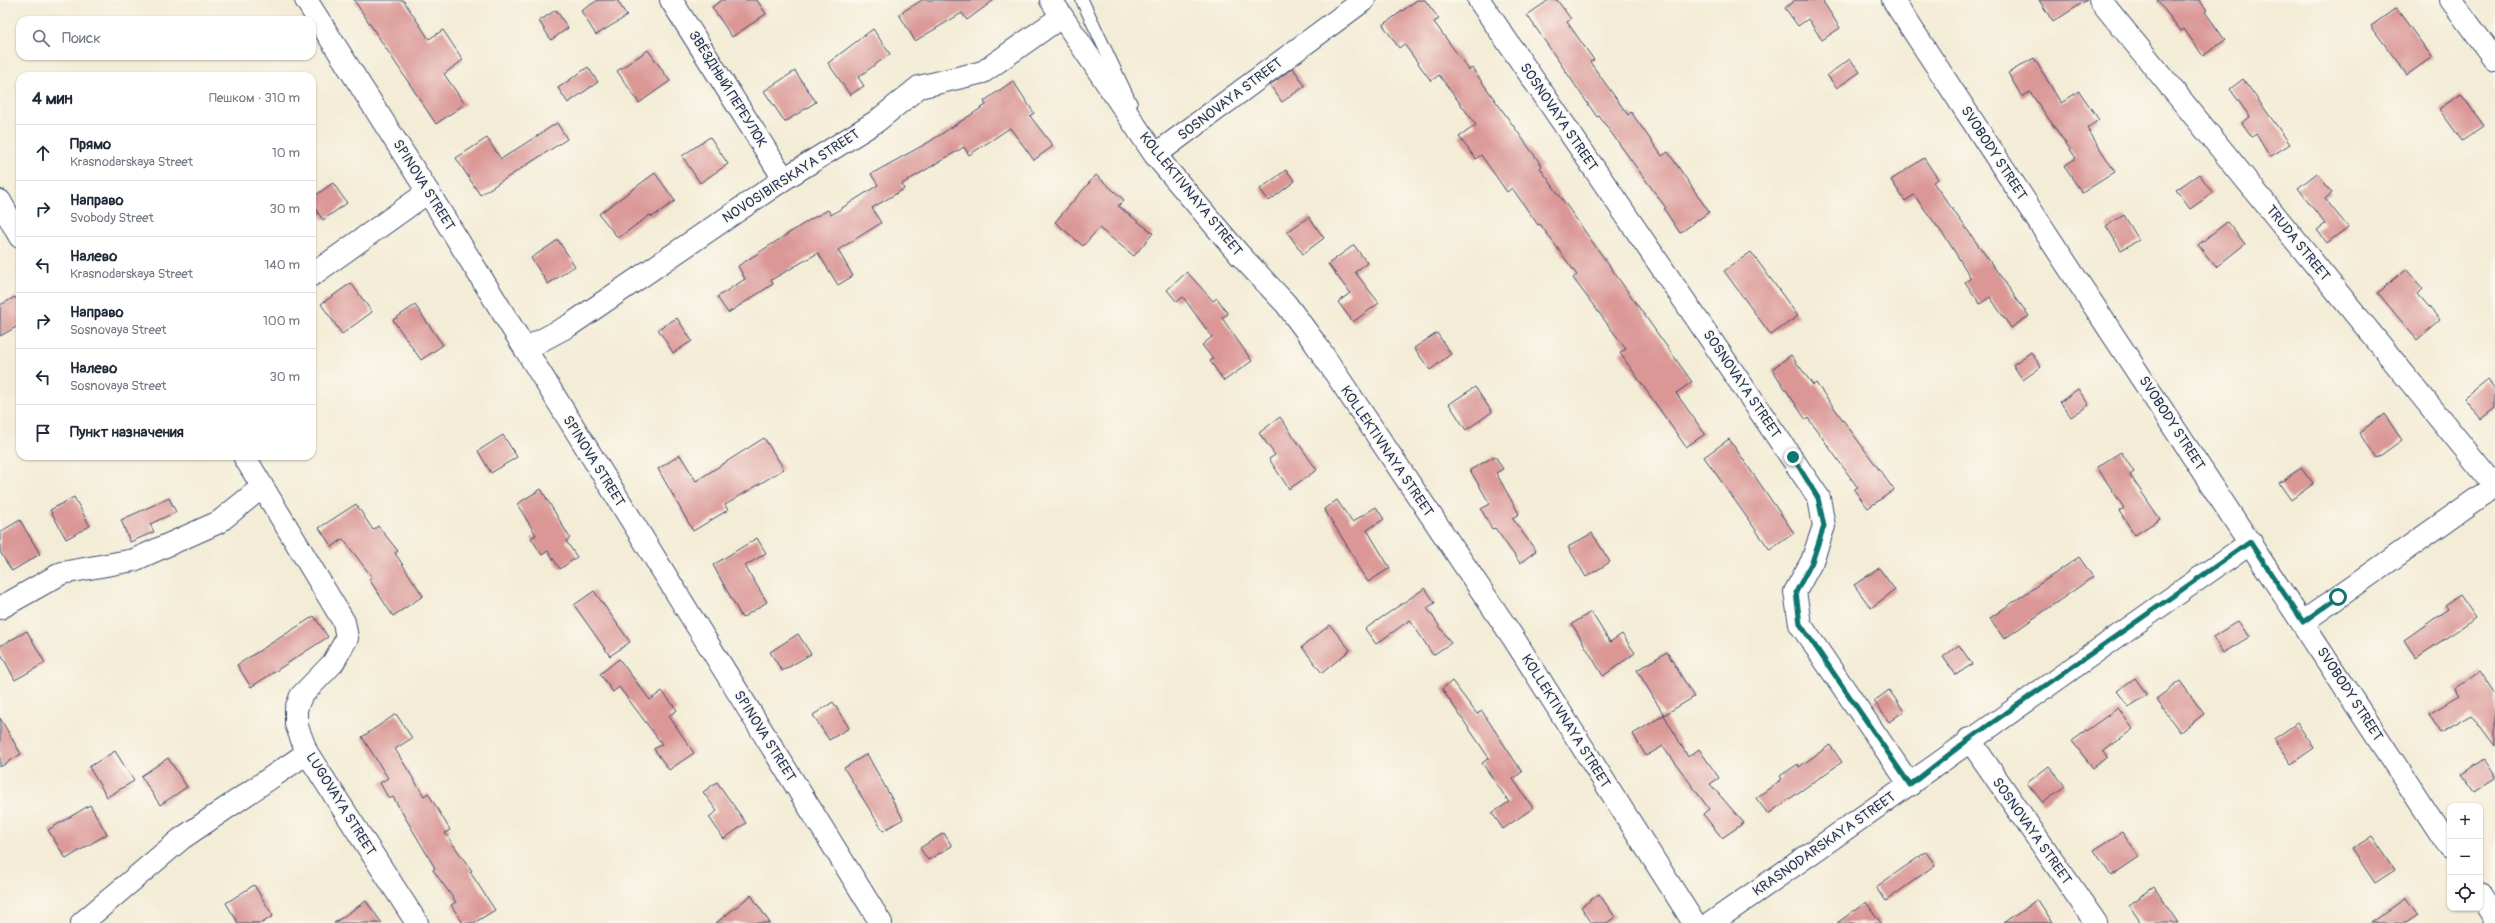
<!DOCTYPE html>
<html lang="ru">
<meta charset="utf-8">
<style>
:root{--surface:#fff;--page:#f2f2f3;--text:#1f2937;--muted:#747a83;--line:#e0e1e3}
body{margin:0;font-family:Pangolin,sans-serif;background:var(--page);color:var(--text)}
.controls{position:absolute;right:12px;bottom:12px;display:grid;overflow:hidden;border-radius:8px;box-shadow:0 1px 3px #0004}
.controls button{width:36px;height:36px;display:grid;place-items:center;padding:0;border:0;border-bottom:1px solid var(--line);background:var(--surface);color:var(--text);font:20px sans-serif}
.stop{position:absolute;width:12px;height:12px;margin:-9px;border:3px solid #0f766e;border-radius:50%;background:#fff}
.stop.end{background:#0f766e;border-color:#fff;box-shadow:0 1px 4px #0008}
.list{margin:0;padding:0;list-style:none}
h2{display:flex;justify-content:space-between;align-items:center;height:52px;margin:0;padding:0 16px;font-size:17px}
h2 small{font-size:13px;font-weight:400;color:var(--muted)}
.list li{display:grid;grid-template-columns:26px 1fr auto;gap:12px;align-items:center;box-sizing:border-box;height:56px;padding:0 16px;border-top:1px solid var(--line)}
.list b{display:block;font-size:15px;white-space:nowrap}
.list p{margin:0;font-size:13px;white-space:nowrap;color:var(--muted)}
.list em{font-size:13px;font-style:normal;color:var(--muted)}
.icon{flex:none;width:22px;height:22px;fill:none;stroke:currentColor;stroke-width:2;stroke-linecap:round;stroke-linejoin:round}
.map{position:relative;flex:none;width:2495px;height:923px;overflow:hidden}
.search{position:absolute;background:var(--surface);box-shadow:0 1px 3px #0004;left:16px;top:16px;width:300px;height:44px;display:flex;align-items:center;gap:10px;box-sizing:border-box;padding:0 14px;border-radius:12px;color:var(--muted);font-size:15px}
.panel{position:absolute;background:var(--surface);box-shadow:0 1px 3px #0004;left:16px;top:72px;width:300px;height:388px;border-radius:12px}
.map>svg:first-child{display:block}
.building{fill:#da9796}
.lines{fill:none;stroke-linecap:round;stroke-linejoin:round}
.service-casing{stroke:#3b4b70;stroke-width:14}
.minor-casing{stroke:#3b4b70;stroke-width:24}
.service{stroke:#fff;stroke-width:12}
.minor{stroke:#fff;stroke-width:22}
.route{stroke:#0f766e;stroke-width:5}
.labels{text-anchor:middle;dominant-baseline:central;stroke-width:3;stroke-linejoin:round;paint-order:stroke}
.street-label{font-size:14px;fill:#1b2f5e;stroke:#fbf7ec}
</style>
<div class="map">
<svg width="2495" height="923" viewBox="0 0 2495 923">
<rect width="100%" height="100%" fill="#fbf7ec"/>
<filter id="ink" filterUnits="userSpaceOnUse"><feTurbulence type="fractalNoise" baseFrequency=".025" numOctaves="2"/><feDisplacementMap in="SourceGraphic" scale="8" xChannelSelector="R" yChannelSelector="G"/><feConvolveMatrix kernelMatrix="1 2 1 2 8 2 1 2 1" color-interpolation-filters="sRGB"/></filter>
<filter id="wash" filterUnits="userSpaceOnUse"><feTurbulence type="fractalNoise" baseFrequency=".012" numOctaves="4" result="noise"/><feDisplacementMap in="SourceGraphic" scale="16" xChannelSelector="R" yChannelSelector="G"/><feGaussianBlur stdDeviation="0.9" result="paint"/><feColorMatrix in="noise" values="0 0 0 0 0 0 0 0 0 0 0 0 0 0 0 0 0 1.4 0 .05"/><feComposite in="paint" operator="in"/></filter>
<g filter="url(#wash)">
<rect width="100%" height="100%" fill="#f3ecd6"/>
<g id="blocks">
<path class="building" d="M 354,0 L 403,0 L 429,39 L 443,30 L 463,60 L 444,74 L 465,104 L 436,124 Z
M 598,0 L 617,0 L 627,16 L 596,35 L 581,11 Z
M 722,0 L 757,0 L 766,14 L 732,37 L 712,7 Z
M 922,0 L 994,0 L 967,20 L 962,13 L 915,41 L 899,14 Z
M 1417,0 L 1425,0 L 1439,19 L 1434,22 L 1469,70 L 1472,68 L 1542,166 L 1540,168 L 1692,382 L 1676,393 L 1705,434 L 1686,447 L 1620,353 L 1626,349 L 1573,278 L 1577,275 L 1540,224 L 1538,225 L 1512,188 L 1507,192 L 1481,155 L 1476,159 L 1459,137 L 1476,125 L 1439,75 L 1431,81 L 1404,44 L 1399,48 L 1383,25 Z
M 1549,0 L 1557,0 L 1571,19 L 1567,22 L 1594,60 L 1590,62 L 1628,115 L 1631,112 L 1662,156 L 1668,152 L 1709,212 L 1680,233 L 1664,209 L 1666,208 L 1599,116 L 1597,117 L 1527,15 Z
M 1795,0 L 1822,0 L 1840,28 L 1822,40 L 1808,19 L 1798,26 L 1785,8 Z
M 2039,0 L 2087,0 L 2053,22 Z
M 2157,0 L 2199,0 L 2207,10 L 2205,12 L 2225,40 L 2203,56 L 2184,29 L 2181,31 Z
M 2396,8 L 2432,57 L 2407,75 L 2371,26 Z
M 556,10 L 568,28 L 551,40 L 539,21 Z
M 873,29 L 890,54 L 858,77 L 864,86 L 850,95 L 828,63 Z
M 648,50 L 670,81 L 639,103 L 617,71 Z
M 2034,58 L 2061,103 L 2079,91 L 2099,120 L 2087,128 L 2115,172 L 2082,193 L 2064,166 L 2076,158 L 2030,92 L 2022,97 L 2008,73 Z
M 1850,59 L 1860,72 L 1837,88 L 1827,75 Z
M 588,67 L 598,82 L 568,103 L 558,88 Z
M 1293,68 L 1305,86 L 1282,102 L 1270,85 Z
M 795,71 L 816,102 L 785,122 L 764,91 Z
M 2243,79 L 2290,144 L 2270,157 L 2256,134 L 2252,137 L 2242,123 L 2250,117 L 2230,89 Z
M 1013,81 L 1034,113 L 1030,116 L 1053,146 L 1034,160 L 1010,128 L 969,155 L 964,147 L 902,184 L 904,189 L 872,208 L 881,223 L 838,250 L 853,276 L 838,285 L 818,253 L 771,280 L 773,284 L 728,313 L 717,297 L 745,279 L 738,266 L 811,219 L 828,210 L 831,215 L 878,185 L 871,174 L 929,142 L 986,105 L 984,101 Z
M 2461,94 L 2484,126 L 2462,141 L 2439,109 Z
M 557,123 L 567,139 L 480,195 L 456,158 L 487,138 L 501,159 Z
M 710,137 L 728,164 L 700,183 L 682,156 Z
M 1924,158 L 1938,179 L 1933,182 L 2029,316 L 2011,328 L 1990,297 L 1980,304 L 1965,282 L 1971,278 L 1948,241 L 1914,195 L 1905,201 L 1891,180 Z
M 1286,170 L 1295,181 L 1269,201 L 1260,189 Z
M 655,173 L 675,201 L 652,217 L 650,215 L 618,238 L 599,214 Z
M 2317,173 L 2332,193 L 2325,199 L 2348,227 L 2327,243 L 2317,230 L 2325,224 L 2298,188 Z
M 2199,174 L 2213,193 L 2190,209 L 2176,190 Z
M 1096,175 L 1124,200 L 1118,206 L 1153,233 L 1134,256 L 1099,228 L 1083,246 L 1055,222 Z
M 333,183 L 347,203 L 323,220 L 312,204 L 312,198 Z
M 2124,215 L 2139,240 L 2121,250 L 2106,226 Z
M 1309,217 L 1324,238 L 1303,254 L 1287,232 Z
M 2227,222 L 2245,244 L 2216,267 L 2198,245 Z
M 558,240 L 575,266 L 548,284 L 531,258 Z
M 1354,245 L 1367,263 L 1355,272 L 1379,303 L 1353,322 L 1338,302 L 1350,293 L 1328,264 Z
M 1751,252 L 1798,316 L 1771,335 L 1724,271 Z
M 2406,269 L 2423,289 L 2418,294 L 2440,320 L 2417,340 L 2378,293 Z
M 1187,272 L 1213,301 L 1217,298 L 1228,314 L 1222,318 L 1252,361 L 1224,381 L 1210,361 L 1213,359 L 1202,345 L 1212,337 L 1183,297 L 1177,302 L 1167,290 Z
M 351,283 L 372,312 L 342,334 L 321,304 Z
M 15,297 L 20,305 L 20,325 L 0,336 L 0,305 Z
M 415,305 L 443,345 L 421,360 L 393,320 Z
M 677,318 L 692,341 L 673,353 L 658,329 Z
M 1437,333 L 1451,354 L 1430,370 L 1414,348 Z
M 2031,352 L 2041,367 L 2023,380 L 2013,365 Z
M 1791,355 L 1813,385 L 1816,383 L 1894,490 L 1868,508 L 1854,490 L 1858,488 L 1808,418 L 1806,420 L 1772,369 Z
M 2487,380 L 2495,390 L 2495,408 L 2481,419 L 2464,398 Z
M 1475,387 L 1492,412 L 1466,430 L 1449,404 Z
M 2078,389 L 2089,405 L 2071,417 L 2060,402 Z
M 2384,414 L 2402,440 L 2377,458 L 2359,433 Z
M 1280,417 L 1317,470 L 1289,489 L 1269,459 L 1275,455 L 1259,433 Z
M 503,435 L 517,457 L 491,473 L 478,451 Z
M 764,438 L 784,469 L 725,505 L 728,510 L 693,531 L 658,469 L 680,455 L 696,481 Z
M 1729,439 L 1794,533 L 1770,550 L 1704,457 Z
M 2121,452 L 2134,472 L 2130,475 L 2160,519 L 2135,535 L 2119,511 L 2124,508 L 2097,467 Z
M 1495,456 L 1503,469 L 1496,473 L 1519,514 L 1512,518 L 1536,551 L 1520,563 L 1495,528 L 1492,529 L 1481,509 L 1490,504 L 1470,470 Z
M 2301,468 L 2313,484 L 2291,500 L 2279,483 Z
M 541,489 L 570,538 L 566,541 L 577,557 L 560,569 L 548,551 L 542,555 L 531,538 L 536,535 L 517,504 Z
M 74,497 L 90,526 L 66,539 L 50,510 Z
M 169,498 L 176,512 L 150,524 L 154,532 L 130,542 L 121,520 Z
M 1337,500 L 1352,522 L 1376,507 L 1384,519 L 1367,530 L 1390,568 L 1368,582 L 1356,564 L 1358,563 L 1324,509 Z
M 356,504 L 373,530 L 378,526 L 398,551 L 395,553 L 423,596 L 393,616 L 369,579 L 372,577 L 343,539 L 332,547 L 319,528 Z
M 20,520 L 40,554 L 12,571 L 0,552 L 0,532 Z
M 1592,533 L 1610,562 L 1586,577 L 1568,547 Z
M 757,538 L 766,553 L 745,566 L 767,602 L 742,618 L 713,565 Z
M 2079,557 L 2093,577 L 2004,639 L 1990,618 Z
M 1879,568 L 1895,590 L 1871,608 L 1854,585 Z
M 1425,588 L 1435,603 L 1427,608 L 1451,643 L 1433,655 L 1410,620 L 1376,644 L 1365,629 Z
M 594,591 L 630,642 L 610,656 L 574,605 Z
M 2460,595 L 2476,618 L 2416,658 L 2404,640 L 2448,609 L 2445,605 Z
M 1591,612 L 1610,642 L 1622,634 L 1635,653 L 1603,676 L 1572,624 Z
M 314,616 L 328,637 L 251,687 L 237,665 Z
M 2238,621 L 2249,637 L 2223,653 L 2213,637 Z
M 1330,625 L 1350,650 L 1322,673 L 1302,647 Z
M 27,631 L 45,663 L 15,680 L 0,652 L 0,646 Z
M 798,634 L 811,654 L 782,671 L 770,652 Z
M 1959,645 L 1972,664 L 1956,675 L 1943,657 Z
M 1667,652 L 1694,697 L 1664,715 L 1637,670 Z
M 619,659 L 650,700 L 662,691 L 677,710 L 669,716 L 694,753 L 669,770 L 654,749 L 662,744 L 619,687 L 613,692 L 600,674 Z
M 2479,671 L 2495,695 L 2495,747 L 2471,715 L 2440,733 L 2429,714 L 2459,696 L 2454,689 Z
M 2135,678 L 2147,695 L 2129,707 L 2117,691 Z
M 1452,681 L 1477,714 L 1482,711 L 1522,772 L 1513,779 L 1533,808 L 1503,829 L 1492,813 L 1509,802 L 1482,763 L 1489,758 L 1442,689 Z
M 2180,681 L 2204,714 L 2180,732 L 2156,699 Z
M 1889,690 L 1904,711 L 1889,722 L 1874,701 Z
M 833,702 L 849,728 L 829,740 L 813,715 Z
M 2118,708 L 2133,729 L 2103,752 L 2107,757 L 2093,768 L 2072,741 Z
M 396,714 L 412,738 L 395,749 L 424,796 L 428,793 L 450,830 L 445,833 L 472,871 L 470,872 L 495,910 L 474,923 L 463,923 L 451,905 L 456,902 L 433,870 L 435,868 L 393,797 L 389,799 L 380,783 L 388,778 L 362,737 Z
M 1664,715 L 1688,757 L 1699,749 L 1719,778 L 1710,784 L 1744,823 L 1722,838 L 1703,814 L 1709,809 L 1663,746 L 1646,756 L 1633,734 Z
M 0,718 L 21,754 L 0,767 Z
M 2297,723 L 2314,748 L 2291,764 L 2274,739 Z
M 1830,745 L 1842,762 L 1768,814 L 1756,798 L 1782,779 L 1780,776 L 1798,764 L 1799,767 Z
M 115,751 L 134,781 L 107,797 L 89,767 Z
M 867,754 L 903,819 L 883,831 L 844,768 Z
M 168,758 L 187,787 L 160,805 L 141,776 Z
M 2485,758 L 2495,773 L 2495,779 L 2475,792 L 2462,774 Z
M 2049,766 L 2065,786 L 2043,803 L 2027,783 Z
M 717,782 L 746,823 L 724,839 L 709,817 L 717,811 L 703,792 Z
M 90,805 L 107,834 L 66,859 L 48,830 Z
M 2122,832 L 2139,857 L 2111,876 L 2094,850 Z
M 944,833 L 952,846 L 928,860 L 920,848 Z
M 2372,836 L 2395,870 L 2375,883 L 2352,849 Z
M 1926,852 L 1935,865 L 1886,901 L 1876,887 Z
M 254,885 L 273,916 L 262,923 L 238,923 L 226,903 Z
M 2154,887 L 2178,923 L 2141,923 L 2129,905 Z
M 1599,894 L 1615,917 L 1607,923 L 1592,923 L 1581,907 Z
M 751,895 L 770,923 L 716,923 Z
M 2406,898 L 2418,915 L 2406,923 L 2370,923 Z
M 2038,900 L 2053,923 L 2004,923 Z
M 366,901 L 382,923 L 334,923 Z
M 1866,902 L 1881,923 L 1837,923 Z"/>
</g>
</g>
<g filter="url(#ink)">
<use href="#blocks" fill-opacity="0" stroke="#3b4b70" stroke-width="1"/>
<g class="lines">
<defs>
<path id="service" d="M 1082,0 L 1131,104"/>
<path id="minor" d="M 306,0 L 428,192 L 881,923
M 671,0 L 784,179
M 1051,0 L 1155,155 L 1239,254 L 1286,304 L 1315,343 L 1514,639 L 1694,923
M 1479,0 L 1819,498 L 1824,526 L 1812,561 L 1795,592 L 1800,624 L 1910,785
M 1893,0 L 2450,848
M 2100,0 L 2495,486
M 2451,0 L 2495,60
M 1155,155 L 1364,0
M 0,201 L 20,237
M 312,275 L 428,192
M 525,349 L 570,325 L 784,179 L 877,121 L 919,87 L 983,72 L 1061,17
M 244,456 L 344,622 L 347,638 L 333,663 L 301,696 L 296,709 L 296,724 L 307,753 L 417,923
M 0,608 L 62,573 L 134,560 L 219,522 L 262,487
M 2303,622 L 2495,486
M 1969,739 L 2096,923
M 2480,894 L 2495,917
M 82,923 L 181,839 L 307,753
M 1711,923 C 1892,798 2070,669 2251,542"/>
</defs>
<use href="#service" class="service-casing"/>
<use href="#minor" class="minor-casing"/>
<use href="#service" class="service"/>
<use href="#minor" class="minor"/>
</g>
</g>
<g class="lines" filter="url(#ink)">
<path class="route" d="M 1793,457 L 1818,498 L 1824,526 L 1812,562 L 1796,592 L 1800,624 L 1910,785 L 1969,739 L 2250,542 L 2303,622 L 2338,597"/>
</g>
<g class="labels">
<g class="street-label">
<text transform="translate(728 89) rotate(58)">ЗВЁЗДНЫЙ ПЕРЕУЛОК</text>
<text transform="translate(1230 99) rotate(-37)">SOSNOVAYA STREET</text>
<text transform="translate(1559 117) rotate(56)">SOSNOVAYA STREET</text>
<text transform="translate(1994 153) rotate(57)">SVOBODY STREET</text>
<text transform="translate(791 176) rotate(-33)">NOVOSIBIRSKAYA STREET</text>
<text transform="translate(424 185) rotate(58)">SPINOVA STREET</text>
<text transform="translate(1191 194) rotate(51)">KOLLEKTIVNAYA STREET</text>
<text transform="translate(2298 243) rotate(51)">TRUDA STREET</text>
<text transform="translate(1742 384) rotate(56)">SOSNOVAYA STREET</text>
<text transform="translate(2172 423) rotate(57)">SVOBODY STREET</text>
<text transform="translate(1387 451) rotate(56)">KOLLEKTIVNAYA STREET</text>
<text transform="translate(594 461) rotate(58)">SPINOVA STREET</text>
<text transform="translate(2350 694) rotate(57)">SVOBODY STREET</text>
<text transform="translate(1566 721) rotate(58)">KOLLEKTIVNAYA STREET</text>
<text transform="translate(765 736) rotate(58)">SPINOVA STREET</text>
<text transform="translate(341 804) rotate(58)">LUGOVAYA STREET</text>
<text transform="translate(2032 831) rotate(55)">SOSNOVAYA STREET</text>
<text transform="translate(1824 844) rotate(-35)">KRASNODARSKAYA STREET</text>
</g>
</g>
</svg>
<div class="controls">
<button>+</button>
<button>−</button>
<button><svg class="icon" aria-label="locate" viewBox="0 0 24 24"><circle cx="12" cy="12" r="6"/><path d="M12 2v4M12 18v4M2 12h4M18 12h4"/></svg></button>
</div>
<div class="stop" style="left:2338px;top:597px"></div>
<div class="stop end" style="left:1793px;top:457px"></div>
<div class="search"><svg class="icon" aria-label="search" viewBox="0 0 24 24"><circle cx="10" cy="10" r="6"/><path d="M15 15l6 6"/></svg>Поиск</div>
<section class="panel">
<h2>4 мин<small>Пешком · 310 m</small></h2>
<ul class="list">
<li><svg class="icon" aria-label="ahead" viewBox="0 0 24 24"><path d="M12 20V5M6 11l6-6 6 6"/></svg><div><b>Прямо</b><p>Krasnodarskaya Street</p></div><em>10 m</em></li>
<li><svg class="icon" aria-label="right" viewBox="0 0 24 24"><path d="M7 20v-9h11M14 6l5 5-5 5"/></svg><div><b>Направо</b><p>Svobody Street</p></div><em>30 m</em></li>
<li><svg class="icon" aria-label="left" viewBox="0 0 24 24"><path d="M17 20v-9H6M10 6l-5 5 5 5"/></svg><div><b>Налево</b><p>Krasnodarskaya Street</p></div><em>140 m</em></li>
<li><svg class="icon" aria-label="right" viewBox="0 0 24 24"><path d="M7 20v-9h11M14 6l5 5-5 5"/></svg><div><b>Направо</b><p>Sosnovaya Street</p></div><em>100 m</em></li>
<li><svg class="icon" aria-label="left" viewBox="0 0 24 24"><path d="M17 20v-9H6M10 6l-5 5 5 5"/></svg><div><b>Налево</b><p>Sosnovaya Street</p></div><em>30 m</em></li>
<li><svg class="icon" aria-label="arrive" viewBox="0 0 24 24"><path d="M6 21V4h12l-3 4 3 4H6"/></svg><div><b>Пункт назначения</b></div></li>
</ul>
</section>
</div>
